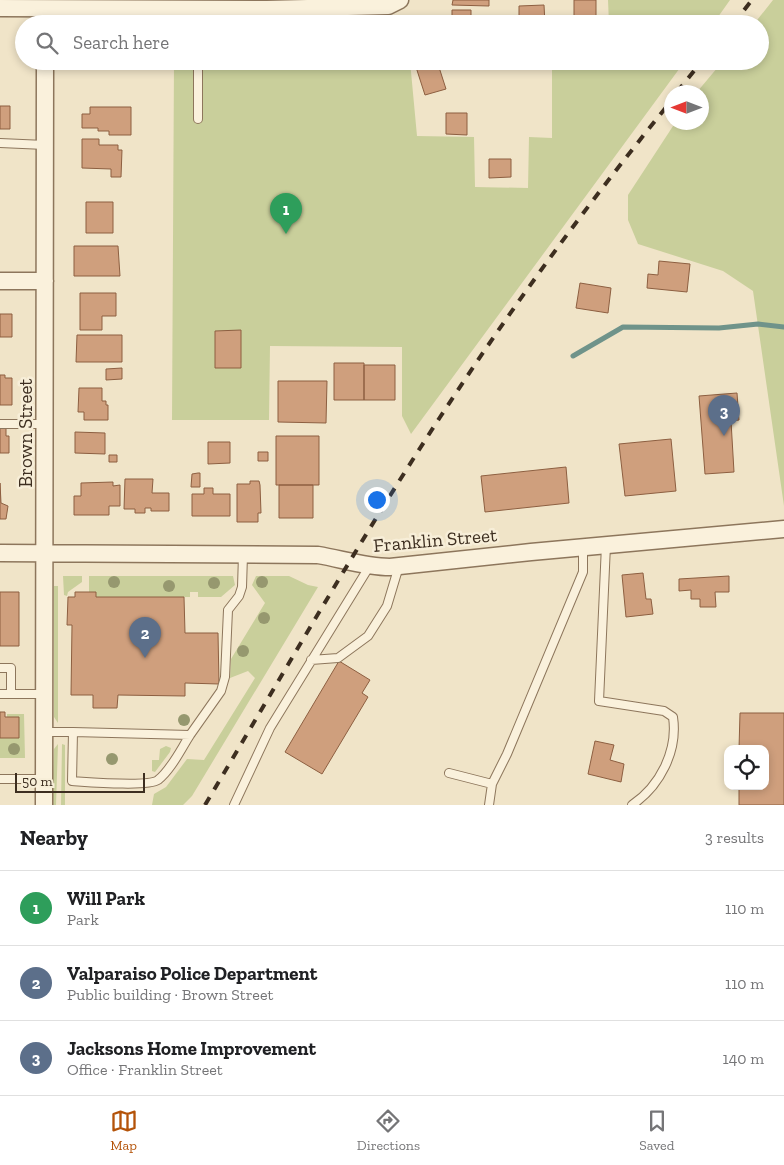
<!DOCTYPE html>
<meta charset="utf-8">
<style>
:root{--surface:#fff;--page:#f6f6f6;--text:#202124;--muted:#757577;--line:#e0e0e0;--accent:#b45309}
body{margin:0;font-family:"Zilla Slab",serif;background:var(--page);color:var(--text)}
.controls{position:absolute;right:15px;bottom:15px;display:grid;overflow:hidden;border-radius:10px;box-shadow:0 2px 8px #0003}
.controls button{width:45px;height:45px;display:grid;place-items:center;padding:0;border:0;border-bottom:1px solid var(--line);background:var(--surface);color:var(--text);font:25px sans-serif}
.compass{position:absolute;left:664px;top:85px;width:45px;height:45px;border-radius:50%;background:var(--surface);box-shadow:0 2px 8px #0003;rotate:270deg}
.scale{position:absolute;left:15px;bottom:12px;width:130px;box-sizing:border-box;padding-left:5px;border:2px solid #3d2e20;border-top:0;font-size:14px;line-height:18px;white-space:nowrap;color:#3d2e20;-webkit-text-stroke:4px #f7eed8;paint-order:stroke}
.you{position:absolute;left:376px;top:499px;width:18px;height:18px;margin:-12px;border:4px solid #fff;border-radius:50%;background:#1a73e8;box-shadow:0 0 0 8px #1a73e833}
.badge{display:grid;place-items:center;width:32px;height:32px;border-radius:50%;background:var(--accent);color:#fff;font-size:16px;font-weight:700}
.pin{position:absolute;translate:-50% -41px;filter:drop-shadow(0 1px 2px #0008)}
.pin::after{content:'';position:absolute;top:26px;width:18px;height:15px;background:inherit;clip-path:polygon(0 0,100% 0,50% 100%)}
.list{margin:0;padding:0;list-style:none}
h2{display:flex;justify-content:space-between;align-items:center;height:65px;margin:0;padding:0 20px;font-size:21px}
h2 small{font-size:16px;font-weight:400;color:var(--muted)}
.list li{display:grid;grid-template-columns:32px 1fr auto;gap:15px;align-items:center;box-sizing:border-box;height:75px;padding:0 20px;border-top:1px solid var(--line)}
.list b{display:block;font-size:19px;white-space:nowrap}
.list p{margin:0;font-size:16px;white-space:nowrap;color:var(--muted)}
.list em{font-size:16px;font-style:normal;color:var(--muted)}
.icon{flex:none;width:28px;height:28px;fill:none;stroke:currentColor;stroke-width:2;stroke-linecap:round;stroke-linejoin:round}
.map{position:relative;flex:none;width:784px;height:805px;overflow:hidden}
.search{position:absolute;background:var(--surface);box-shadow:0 2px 8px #0003;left:15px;right:15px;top:15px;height:55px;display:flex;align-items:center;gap:12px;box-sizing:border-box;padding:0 18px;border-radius:28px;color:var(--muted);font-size:19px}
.sheet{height:290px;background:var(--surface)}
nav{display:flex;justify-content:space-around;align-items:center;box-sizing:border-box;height:70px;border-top:1px solid var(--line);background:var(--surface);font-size:14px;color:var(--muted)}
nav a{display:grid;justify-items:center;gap:2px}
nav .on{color:var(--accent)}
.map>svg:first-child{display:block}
.green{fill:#c9cf9b}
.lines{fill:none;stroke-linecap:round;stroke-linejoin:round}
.stream{stroke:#6f938a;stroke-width:5}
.building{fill:#cf9f7d;stroke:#8d5f41}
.service-casing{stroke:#8d765c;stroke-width:10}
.minor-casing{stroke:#8d765c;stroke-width:19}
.service{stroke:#faf1dc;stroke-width:8}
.minor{stroke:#faf1dc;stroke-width:16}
.rail{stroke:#3d2e20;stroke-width:4;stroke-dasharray:9 9;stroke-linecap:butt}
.tree{fill:#96986f}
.labels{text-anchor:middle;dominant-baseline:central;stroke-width:5;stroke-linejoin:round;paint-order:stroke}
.street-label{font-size:19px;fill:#3d2e20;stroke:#f7eed8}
</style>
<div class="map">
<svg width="784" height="805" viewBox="0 0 784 805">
<rect width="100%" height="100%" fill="#f0e4c8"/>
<path class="green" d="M 608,0 L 730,0 L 713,24 L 609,24 Z
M 773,0 L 784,0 L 784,506 L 753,291 L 723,271 L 638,244 L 628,220 L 628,195 L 675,123 L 702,122 L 702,92 L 697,92 L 723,61 L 760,61 L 760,24 L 754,24 Z
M 174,8 L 267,9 L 267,24 L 174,24 Z
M 174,61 L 410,61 L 417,136 L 474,137 L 475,187 L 528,188 L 529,137 L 552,138 L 552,61 L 685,61 L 411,434 L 402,416 L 402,347 L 270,346 L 269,420 L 172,420 Z
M 63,576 L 82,576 L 82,582 L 68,592 L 67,596 L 64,595 Z
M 89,576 L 233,576 L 235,585 L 221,597 L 198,597 L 198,592 L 190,592 L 190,597 L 96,597 L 96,592 L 89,592 Z
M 256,576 L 289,576 L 308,585 L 318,587 L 192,796 L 183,805 L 152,805 L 154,794 L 166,787 L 187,759 L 204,760 L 255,678 L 248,671 L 230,678 L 231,659 L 265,603 L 252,585 Z
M 54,586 L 58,586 L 58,723 L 54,717 Z
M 7,714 L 24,714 L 25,758 L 0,758 L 0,738 L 19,737 L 19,717 L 7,717 Z
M 58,744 L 56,805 L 52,805 L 54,749 Z
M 62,744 L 65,745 L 65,805 L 61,805 Z
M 166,746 L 171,748 L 170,752 L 155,772 L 152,771 L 152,760 L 159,760 L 160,749 Z"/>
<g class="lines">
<path class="stream" d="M 573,356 L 623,327 L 719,328 L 758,324 L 784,327"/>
</g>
<path class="building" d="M 453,0 L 489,0 L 489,6 L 452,5 Z
M 574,0 L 596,0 L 596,24 L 574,24 Z
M 544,5 L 545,24 L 519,24 L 519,6 Z
M 452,10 L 471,10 L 471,24 L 452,24 Z
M 425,61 L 437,61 L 446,89 L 425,95 L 415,64 Z
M 0,106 L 10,106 L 10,129 L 0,129 Z
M 90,107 L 131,107 L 131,135 L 109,135 L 109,131 L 98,131 L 98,128 L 82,128 L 82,114 L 90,114 Z
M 446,113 L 467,113 L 467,135 L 446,134 Z
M 82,139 L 99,139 L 99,145 L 118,145 L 118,150 L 122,150 L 121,177 L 111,177 L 111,169 L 82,168 Z
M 489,159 L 511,159 L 511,177 L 489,178 Z
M 86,202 L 113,202 L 113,233 L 86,233 Z
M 74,246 L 118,246 L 120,276 L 74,276 Z
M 659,261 L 690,264 L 687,292 L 647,288 L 648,274 L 658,275 Z
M 580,283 L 611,288 L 608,313 L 576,308 Z
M 80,293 L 116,293 L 116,316 L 102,316 L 102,330 L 80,330 Z
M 0,314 L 12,314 L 12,337 L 0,337 Z
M 241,330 L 241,368 L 215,368 L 215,331 Z
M 77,335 L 122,335 L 122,362 L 76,362 Z
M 334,363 L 364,363 L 364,400 L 334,400 Z
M 364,365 L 395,365 L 395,400 L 364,400 Z
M 122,368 L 122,379 L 106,380 L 106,369 Z
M 0,375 L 5,375 L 5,378 L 12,378 L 12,405 L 0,405 Z
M 278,381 L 327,381 L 326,423 L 278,422 Z
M 79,388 L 102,388 L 102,401 L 106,401 L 106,405 L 108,405 L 108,420 L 84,420 L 84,412 L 78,412 Z
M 737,393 L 739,420 L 731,421 L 734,472 L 705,474 L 699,396 Z
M 0,426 L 6,426 L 6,436 L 9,436 L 9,453 L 0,453 Z
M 75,432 L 105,433 L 105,454 L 75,453 Z
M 276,436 L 319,436 L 319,485 L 276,485 Z
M 671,439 L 676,491 L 625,496 L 619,444 Z
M 208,442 L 230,442 L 230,463 L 208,464 Z
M 258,452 L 268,452 L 268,461 L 258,461 Z
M 109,455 L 117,455 L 117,462 L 109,462 Z
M 566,467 L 569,503 L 485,512 L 481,476 Z
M 198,473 L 200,473 L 200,487 L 191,487 L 192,474 Z
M 125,479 L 153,479 L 152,493 L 169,493 L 169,511 L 151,511 L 151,508 L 145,508 L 145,513 L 135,513 L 135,509 L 124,509 Z
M 250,481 L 259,481 L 260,485 L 261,513 L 258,513 L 258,522 L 237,522 L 237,484 L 250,484 Z
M 113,482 L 113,486 L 120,485 L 120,506 L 109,506 L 109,515 L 74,515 L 74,496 L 81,496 L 81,483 Z
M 0,483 L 1,503 L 8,506 L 6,519 L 0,519 Z
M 279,485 L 313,485 L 313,518 L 279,518 Z
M 204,488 L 213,488 L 213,494 L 230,494 L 230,516 L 192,516 L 192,494 L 204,494 Z
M 643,573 L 646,599 L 651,599 L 653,614 L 626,617 L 622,575 Z
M 729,576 L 729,592 L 715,592 L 716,607 L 700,607 L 700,599 L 691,599 L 691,590 L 679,591 L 679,579 Z
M 0,592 L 19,592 L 19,646 L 0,646 Z
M 75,592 L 96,592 L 96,597 L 184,597 L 185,633 L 218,633 L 219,684 L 185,683 L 185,696 L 118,695 L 117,708 L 93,708 L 93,695 L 71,695 L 72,625 L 67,625 L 68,597 L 75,597 Z
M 339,661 L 370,680 L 362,693 L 368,697 L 322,774 L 285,752 Z
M 0,712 L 5,712 L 5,717 L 19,717 L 19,738 L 0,738 Z
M 740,713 L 784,713 L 784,805 L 739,805 L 739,786 L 765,786 L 765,749 L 739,749 Z
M 595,741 L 614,745 L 610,760 L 624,764 L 621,782 L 588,774 Z"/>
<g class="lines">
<defs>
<path id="service" d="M 198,8 L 198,24
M 198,61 L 198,119
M 0,143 L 45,145
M 0,424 L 45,424
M 606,545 L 599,701 L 664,711 L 673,717 C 678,751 660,786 632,805
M 311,660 L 338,658 L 368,636 L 387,606 L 399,566
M 0,668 L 11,668 L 11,694
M 0,694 L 45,694
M 45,732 L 73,732 L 190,735 C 181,749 171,770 158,780 C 148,787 88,782 72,781 L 73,732
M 190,735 L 221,691 L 225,677 L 228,610 L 239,596 L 242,587 L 243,555
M 449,773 L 492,784
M 0,779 L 44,779
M 234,805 L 270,728 L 369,567
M 489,805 L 492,784 L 507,754 L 583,572 L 583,547"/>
<path id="minor" d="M 0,8 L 267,9 L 388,6 L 400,0
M 0,281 L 45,281
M 0,553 L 318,555 C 342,559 365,567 390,567 L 531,552 L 784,529
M 44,805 L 45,61"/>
</defs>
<use href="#service" class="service-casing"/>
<use href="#minor" class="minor-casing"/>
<use href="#service" class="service"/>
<use href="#minor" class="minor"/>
<path class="rail" d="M 733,24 L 752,0
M 677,92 L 702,61
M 205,805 C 293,657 378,508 474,366 C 536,274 602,186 672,100"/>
</g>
<g class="tree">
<circle cx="114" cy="582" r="6"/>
<circle cx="262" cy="582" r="6"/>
<circle cx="214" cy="583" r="6"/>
<circle cx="169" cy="586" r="6"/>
<circle cx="264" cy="618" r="6"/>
<circle cx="243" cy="651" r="6"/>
<circle cx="184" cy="720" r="6"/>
<circle cx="14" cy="749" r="6"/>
<circle cx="112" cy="759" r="6"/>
</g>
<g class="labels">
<g class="street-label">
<text transform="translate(25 433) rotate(-90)">Brown Street</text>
<text transform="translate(435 540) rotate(-5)">Franklin Street</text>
</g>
</g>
</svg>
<div class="controls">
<button><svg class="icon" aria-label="locate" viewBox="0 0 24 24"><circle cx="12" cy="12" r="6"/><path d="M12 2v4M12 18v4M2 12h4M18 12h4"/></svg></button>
</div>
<svg class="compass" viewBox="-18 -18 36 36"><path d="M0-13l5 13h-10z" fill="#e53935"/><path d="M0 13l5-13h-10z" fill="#757577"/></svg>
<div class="scale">50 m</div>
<div class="you"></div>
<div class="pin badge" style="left:286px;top:234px;background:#2e9e5b">1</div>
<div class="pin badge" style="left:145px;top:658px;background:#5c6f8a">2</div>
<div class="pin badge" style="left:724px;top:436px;background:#5c6f8a">3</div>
<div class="search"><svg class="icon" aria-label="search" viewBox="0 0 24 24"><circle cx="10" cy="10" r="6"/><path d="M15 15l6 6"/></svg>Search here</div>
</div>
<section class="sheet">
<h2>Nearby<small>3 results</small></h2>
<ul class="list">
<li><span class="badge" style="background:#2e9e5b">1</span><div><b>Will Park</b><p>Park</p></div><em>110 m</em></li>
<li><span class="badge" style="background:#5c6f8a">2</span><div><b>Valparaiso Police Department</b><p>Public building · Brown Street</p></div><em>110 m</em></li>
<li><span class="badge" style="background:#5c6f8a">3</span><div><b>Jacksons Home Improvement</b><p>Office · Franklin Street</p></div><em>140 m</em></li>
</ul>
</section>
<nav>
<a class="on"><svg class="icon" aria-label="map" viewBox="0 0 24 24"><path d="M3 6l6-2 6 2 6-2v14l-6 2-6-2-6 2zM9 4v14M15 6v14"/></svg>Map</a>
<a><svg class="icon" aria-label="directions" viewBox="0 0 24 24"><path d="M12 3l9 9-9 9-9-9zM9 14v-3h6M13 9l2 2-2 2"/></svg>Directions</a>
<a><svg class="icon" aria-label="saved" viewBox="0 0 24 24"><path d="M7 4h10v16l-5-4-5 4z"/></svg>Saved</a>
</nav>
